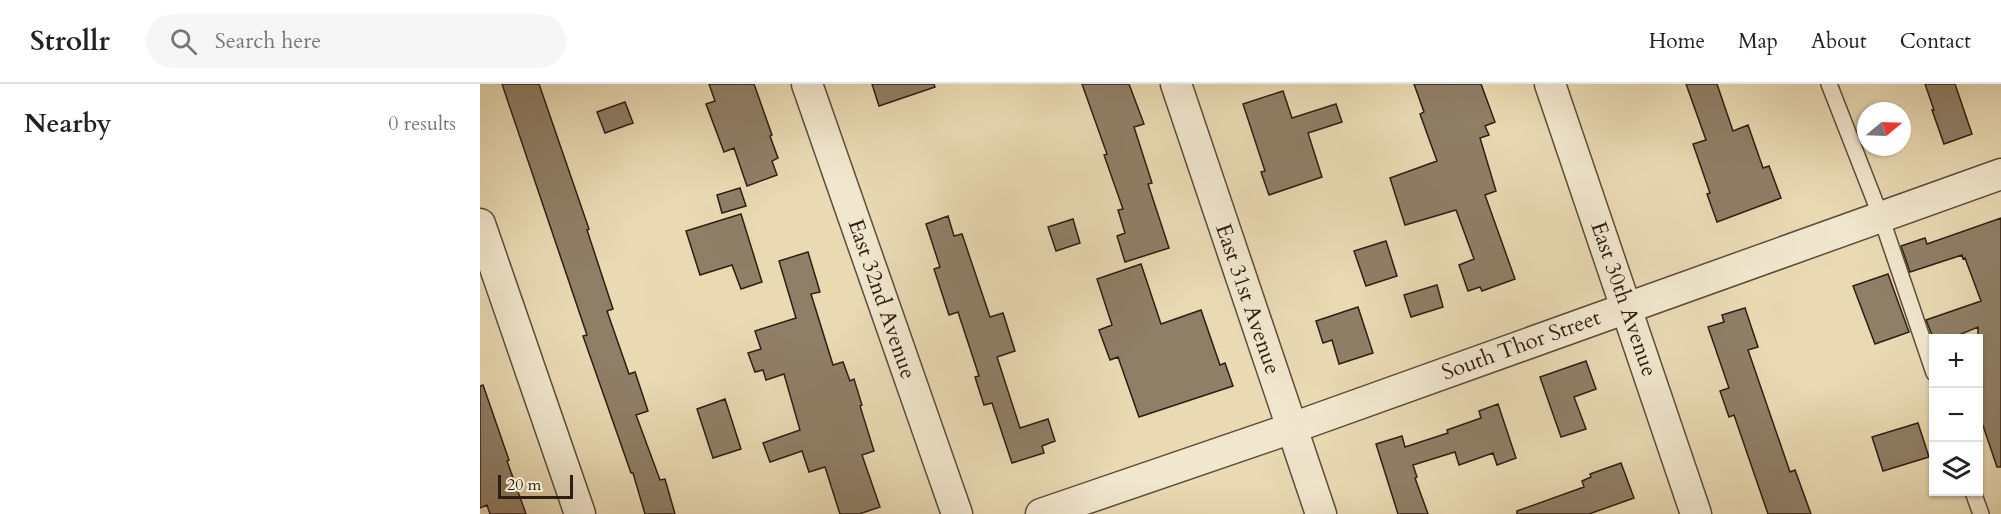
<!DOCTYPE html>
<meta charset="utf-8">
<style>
:root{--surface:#fff;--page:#f6f6f6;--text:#222;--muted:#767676;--line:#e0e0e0}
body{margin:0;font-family:Cardo,serif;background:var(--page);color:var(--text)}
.controls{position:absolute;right:18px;bottom:18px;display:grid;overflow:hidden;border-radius:0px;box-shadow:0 2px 4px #0004}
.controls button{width:54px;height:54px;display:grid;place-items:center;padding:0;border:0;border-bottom:2px solid var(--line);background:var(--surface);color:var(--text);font:30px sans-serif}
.compass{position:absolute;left:1377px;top:18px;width:54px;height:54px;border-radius:50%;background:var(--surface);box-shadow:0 2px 4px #0004;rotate:71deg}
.scale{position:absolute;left:18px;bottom:15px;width:75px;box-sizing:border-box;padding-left:6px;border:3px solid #2e1d14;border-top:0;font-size:16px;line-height:21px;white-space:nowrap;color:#2e1d14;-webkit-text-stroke:4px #f1e7ce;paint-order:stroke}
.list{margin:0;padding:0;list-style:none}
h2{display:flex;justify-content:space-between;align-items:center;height:78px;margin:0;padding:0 24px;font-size:26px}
h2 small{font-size:20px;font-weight:400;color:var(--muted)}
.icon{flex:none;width:33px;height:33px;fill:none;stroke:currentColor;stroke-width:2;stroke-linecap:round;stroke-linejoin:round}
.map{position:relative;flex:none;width:1521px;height:430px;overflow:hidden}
header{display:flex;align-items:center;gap:36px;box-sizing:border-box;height:84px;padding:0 30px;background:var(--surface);border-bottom:2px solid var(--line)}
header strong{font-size:28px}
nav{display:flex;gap:33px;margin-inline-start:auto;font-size:21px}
.search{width:420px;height:54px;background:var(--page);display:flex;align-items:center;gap:15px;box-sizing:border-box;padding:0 21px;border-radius:33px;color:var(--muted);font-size:22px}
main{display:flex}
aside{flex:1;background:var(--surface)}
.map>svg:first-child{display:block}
.building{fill:#8f7f67;stroke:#2e1d14;stroke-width:1.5}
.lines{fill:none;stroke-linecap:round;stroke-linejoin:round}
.service-casing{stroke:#5d4c3c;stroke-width:18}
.minor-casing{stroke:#5d4c3c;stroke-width:33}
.service{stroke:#f1e7ce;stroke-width:15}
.minor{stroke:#f1e7ce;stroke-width:30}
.labels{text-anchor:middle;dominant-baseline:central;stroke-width:6;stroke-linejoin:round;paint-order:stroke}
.street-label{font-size:22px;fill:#2e1d14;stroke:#f1e7ce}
</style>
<header>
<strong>Strollr</strong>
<div class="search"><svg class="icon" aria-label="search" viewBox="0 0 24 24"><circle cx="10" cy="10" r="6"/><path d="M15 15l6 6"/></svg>Search here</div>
<nav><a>Home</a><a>Map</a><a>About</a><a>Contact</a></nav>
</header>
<main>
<aside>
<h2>Nearby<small>0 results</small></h2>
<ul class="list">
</ul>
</aside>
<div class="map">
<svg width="1521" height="430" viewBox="0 0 1521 430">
<rect width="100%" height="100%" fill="#e9dab4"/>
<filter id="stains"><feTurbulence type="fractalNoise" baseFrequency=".00333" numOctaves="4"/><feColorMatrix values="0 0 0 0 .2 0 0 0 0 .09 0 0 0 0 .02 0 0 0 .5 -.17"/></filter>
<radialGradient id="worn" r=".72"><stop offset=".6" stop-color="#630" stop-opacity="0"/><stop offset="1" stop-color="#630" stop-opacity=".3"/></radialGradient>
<path class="building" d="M 22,0 L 59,0 L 109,145 L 107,146 L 133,225 L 127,227 L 149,290 L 155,288 L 168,327 L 156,331 L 180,396 L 185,395 L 195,430 L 165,430 L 153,389 L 151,389 L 103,252 L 107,251 Z
M 229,0 L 274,0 L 292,51 L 290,52 L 298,74 L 292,77 L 297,91 L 267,102 L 254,64 L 244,68 L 226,20 L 235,17 Z
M 392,0 L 454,0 L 455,3 L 399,22 Z
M 602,0 L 649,0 L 664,40 L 654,43 L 672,99 L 668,100 L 689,164 L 645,178 L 637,152 L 645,149 L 638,126 L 643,125 L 624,71 L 627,70 Z
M 934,0 L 1001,0 L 1015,38 L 1005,42 L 1009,51 L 1000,54 L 1016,107 L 1005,111 L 1035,195 L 1002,207 L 1000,203 L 988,207 L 979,181 L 994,175 L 976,126 L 925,141 L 910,94 L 957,77 L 940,30 L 944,28 Z
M 1206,0 L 1237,0 L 1253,47 L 1268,41 L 1283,84 L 1289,82 L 1301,114 L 1237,138 L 1227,110 L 1230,109 L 1213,60 L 1226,56 Z
M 1445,0 L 1475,0 L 1492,50 L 1464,60 L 1452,26 L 1454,26 Z
M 803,7 L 812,34 L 856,20 L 862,38 L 828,49 L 842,93 L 789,111 L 781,88 L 785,87 L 763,20 Z
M 145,18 L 153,39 L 125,49 L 117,28 Z
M 260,104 L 266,122 L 242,129 L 237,111 Z
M 261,130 L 282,198 L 261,205 L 252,181 L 220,191 L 206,147 Z
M 468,132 L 474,152 L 482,150 L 510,233 L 523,229 L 535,267 L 517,273 L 540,344 L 568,335 L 575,357 L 562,362 L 564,369 L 532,379 L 512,319 L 504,321 L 495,293 L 499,292 L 478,228 L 469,231 L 454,185 L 460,183 L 446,140 Z
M 1521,134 L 1521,383 L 1517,383 L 1498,327 L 1498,243 L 1469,255 L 1454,255 L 1454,256 L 1446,236 L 1501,217 L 1485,174 L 1483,175 L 1482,171 L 1430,188 L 1421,162 L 1445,154 L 1447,160 Z
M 593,135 L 600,159 L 576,167 L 568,143 Z
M 906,157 L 917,192 L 886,202 L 874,167 Z
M 328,168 L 340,208 L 331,210 L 353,281 L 363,278 L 370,297 L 374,295 L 382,321 L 380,322 L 394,367 L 382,371 L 400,423 L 379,430 L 360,430 L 345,383 L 329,388 L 322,367 L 290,378 L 283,359 L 320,346 L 304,290 L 286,296 L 283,286 L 275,288 L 268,269 L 281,265 L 275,247 L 316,234 L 299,177 Z
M 661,180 L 681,240 L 721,226 L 740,281 L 745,279 L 753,302 L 659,333 L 638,273 L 630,276 L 619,246 L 632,241 L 617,195 Z
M 1408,190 L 1429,248 L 1395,260 L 1373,202 Z
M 957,201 L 963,223 L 931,233 L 924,211 Z
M 878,223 L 893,269 L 859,280 L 852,256 L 843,259 L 836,237 Z
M 1265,224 L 1278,263 L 1268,266 L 1310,388 L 1315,386 L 1331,430 L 1288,430 L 1254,331 L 1249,333 L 1240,307 L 1249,304 L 1228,243 L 1244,238 L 1242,231 Z
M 1106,277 L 1116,305 L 1094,313 L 1106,345 L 1081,353 L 1060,293 Z
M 3,301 L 29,376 L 27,377 L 46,430 L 10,430 L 7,421 L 0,424 L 0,302 Z
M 245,315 L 261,365 L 233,374 L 217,325 Z
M 1018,320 L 1036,374 L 1017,381 L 1013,369 L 979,381 L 975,368 L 933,381 L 937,393 L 935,394 L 948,430 L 918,430 L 896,360 L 922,352 L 925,363 L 968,349 L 967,346 L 1001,334 L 999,327 Z
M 1438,339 L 1449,373 L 1403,387 L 1392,353 Z
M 1141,379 L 1154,414 L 1109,430 L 1037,430 L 1037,427 L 1104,403 L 1102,397 L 1111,393 L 1110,390 Z"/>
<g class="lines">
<defs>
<path id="service" d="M 1349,0 L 1401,133 L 1454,289
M 1493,408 L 1501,430"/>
<path id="minor" d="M 327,0 L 477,430
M 696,0 L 841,430
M 1070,0 L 1216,430
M 0,140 L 100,430
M 561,430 L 812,344 L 1521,90"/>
</defs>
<use href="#service" class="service-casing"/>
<use href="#minor" class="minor-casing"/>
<use href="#service" class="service"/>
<use href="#minor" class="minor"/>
</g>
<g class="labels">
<g class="street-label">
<text transform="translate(402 215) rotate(71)">East 32nd Avenue</text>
<text transform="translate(768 215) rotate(71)">East 31st Avenue</text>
<text transform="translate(1144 215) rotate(71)">East 30th Avenue</text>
<text transform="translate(1041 261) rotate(-20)">South Thor Street</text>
</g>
</g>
<rect width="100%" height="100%" filter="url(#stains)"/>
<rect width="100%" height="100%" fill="url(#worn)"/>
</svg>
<div class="controls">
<button>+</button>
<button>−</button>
<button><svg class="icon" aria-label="layers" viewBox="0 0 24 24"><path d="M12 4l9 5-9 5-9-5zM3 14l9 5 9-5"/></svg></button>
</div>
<svg class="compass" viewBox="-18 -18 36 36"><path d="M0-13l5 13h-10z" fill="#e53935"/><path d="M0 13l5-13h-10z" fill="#767676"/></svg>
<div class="scale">20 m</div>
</div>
</main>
